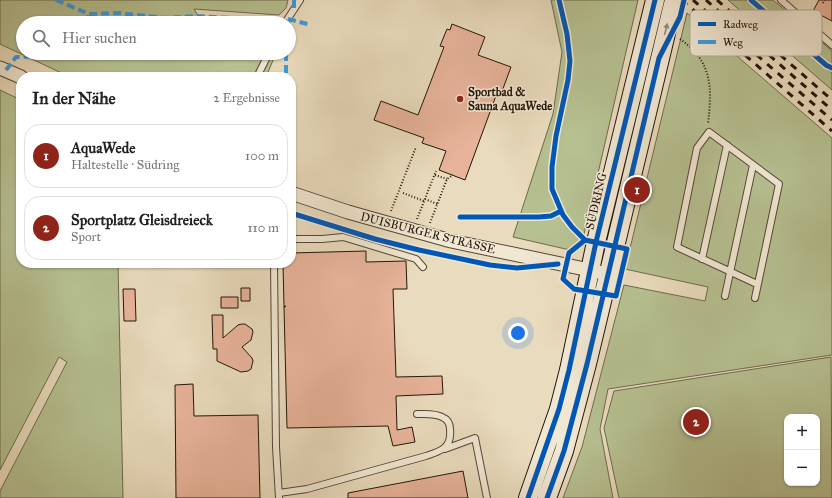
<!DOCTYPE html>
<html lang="de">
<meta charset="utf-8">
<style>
:root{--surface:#fff;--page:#f6f6f6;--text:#222;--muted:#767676;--line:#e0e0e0;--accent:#8f2418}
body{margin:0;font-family:"IM FELL Great Primer",serif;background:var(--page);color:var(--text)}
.controls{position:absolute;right:12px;bottom:12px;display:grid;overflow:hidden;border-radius:8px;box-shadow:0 1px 3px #0004}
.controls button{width:36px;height:36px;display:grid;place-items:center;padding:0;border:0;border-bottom:1px solid var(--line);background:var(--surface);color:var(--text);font:20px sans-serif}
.you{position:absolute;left:518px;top:333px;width:14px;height:14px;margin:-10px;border:3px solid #fff;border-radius:50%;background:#1a73e8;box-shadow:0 0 0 6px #1a73e833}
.badge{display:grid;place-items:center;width:26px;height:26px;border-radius:50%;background:var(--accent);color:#fff;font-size:13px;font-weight:700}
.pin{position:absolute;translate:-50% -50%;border:2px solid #fff;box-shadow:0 1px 4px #0006}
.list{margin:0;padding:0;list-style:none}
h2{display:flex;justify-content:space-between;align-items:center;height:52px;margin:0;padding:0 16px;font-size:17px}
h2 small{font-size:13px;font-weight:400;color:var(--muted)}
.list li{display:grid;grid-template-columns:26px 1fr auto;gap:12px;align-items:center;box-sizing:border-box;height:64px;margin:0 8px 8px;padding:0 8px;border:1px solid var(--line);border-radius:16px}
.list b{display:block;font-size:15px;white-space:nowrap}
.list p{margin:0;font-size:13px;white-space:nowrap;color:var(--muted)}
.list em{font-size:13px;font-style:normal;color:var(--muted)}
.icon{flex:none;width:22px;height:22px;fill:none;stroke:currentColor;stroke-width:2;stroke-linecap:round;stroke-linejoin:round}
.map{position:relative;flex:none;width:832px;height:498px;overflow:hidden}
.search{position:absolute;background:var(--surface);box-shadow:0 1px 3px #0004;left:16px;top:16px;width:280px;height:44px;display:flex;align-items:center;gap:10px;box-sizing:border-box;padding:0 14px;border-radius:22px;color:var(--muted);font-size:15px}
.panel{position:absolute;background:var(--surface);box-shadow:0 1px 3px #0004;left:16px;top:72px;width:280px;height:196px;border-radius:16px}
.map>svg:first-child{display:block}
.green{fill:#b6c091;stroke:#6d6a4c;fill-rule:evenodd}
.building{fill:#e7b39a;stroke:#241508}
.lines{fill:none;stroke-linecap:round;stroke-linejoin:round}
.service-casing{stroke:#554635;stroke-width:8}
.minor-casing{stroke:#554635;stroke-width:15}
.secondary-casing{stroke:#241508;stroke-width:20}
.path{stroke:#241508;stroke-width:2;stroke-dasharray:1 2;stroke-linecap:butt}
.service{stroke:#f1e8d4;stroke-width:6}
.minor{stroke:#f1e8d4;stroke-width:13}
.secondary{stroke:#f1e8d4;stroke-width:18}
.rail{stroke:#241508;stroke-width:3;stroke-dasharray:7 7;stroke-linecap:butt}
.quiet{stroke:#3c9add;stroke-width:4;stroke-dasharray:8 4;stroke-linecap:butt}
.cycleway-casing{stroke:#f1e8d4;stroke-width:8}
.cycleway{stroke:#0057b8;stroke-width:5}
.oneway{fill:#958978}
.poi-dot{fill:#8f2418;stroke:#f1e8d4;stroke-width:1.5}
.labels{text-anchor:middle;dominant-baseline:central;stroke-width:3;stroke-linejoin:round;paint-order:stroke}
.poi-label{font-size:12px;font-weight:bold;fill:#241508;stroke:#f1e8d4;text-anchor:start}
.street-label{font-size:12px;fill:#241508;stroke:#f1e8d4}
.key{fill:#f1e8d4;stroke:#b4a997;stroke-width:1}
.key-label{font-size:11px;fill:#241508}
</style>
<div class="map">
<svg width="832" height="498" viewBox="0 0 832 498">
<rect width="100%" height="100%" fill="#e9dbbd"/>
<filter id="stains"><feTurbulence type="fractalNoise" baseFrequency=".005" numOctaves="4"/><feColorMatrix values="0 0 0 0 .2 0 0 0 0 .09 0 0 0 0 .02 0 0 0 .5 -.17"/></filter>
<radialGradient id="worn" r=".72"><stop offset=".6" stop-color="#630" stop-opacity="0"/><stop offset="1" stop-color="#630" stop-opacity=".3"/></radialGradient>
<path class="green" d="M 0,0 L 288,0 L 286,8 L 279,15 L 194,9 L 202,22 L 240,23 L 23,23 L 23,53 L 276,53 L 266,77 L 70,77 L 0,44 Z
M 551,0 L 638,0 L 584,234 L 580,243 L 570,250 L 513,237 L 553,114 L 562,52 Z
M 728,0 L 746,0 L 805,51 L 832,73 L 832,90 Z
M 755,0 L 773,0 L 832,51 L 832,67 Z
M 687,13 L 832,138 L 832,355 L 608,389 L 600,429 L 613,498 L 563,498 L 582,447 L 624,285 L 705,301 L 708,287 L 625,269 Z
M 0,90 L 21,100 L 21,263 L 118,263 L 123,498 L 0,498 L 0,491 L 67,362 L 59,357 L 0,470 Z
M 831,357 L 832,498 L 619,498 L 604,428 L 614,391 ZM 787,417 L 817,417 L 817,483 L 787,483 Z"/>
<path class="building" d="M 819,0 L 832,0 L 832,21 L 813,11 Z
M 452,24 L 485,37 L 478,55 L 511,67 L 501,94 L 497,93 L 465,180 L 439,170 L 446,151 L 422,143 L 424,138 L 374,120 L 381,101 L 418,115 L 444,47 L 440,46 L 447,29 L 450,30 Z
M 366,251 L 366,262 L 406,261 L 407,289 L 393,289 L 396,377 L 442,376 L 443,394 L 396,396 L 397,430 L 412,427 L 415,442 L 393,446 L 388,426 L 287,428 L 284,307 L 286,306 L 284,307 L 283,263 L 291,263 L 291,253 Z
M 241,288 L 250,288 L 250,301 L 241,301 Z
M 123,289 L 135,289 L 136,321 L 124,321 Z
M 221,297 L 238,297 L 238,308 L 221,308 Z
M 212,315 L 223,315 L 223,338 L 238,325 L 242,324 L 245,324 L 252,329 L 253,332 L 251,340 L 242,347 L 252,358 L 253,361 L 251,369 L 248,371 L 241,372 L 217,361 L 217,349 L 213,349 Z
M 193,384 L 194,416 L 258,415 L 260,498 L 176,498 L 175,385 Z
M 463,471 L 468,498 L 348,498 L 348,493 Z"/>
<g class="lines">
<defs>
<path id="service" d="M 781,0 L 832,45
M 285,23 L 300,0
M 257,77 L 269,53
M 291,239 L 322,239 L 343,237 L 416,259 L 423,267
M 702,259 L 727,145
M 274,263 L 276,447 L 279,498
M 725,296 L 753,165
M 755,298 L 779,184 L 709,132 L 697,148 L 677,247 L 757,284
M 445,449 L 475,438 L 487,498
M 279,493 L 307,489 L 426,456 C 441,451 452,448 450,429 C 450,423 447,419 442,417 C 435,413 425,414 417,414"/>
<path id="minor" d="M 0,68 L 21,77
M 291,193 L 348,212 L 451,241 L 599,272"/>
<path id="secondary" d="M 528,498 L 559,409 L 569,370 L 596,242 L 655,0
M 547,498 L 564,451 L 587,364 L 674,0"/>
</defs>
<use href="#service" class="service-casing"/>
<use href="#minor" class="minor-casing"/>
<use href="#secondary" class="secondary-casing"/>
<path class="path" d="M 559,0 L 567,34 L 570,61 L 568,80 L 556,136 L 552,167 L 552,189 L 561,211
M 823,3 L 825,0
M 680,39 C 713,62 712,88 708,124
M 435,175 L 447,179
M 403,193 L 424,201
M 425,199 L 437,204
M 391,211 L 416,147
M 417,219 L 436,171
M 430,223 L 447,179 L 453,175"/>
<use href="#service" class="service"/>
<use href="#minor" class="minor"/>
<use href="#secondary" class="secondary"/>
<path class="rail" d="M 682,0 L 832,131
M 693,0 L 832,120
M 706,0 L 832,110
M 717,0 L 832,100"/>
<path class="quiet" d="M 56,0 L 89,14 L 119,13 L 166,18 L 195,16 L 286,21 L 286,23
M 294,8 L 294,0
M 288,19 L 311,25
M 86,23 L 89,14
M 286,53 L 286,77
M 6,70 L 16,57 L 53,56 L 57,53
M 291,81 L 292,82"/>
<defs>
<path id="cycleway" d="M 559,0 L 567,34 L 570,61 L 568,80 L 556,136 L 552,167 L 552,189 L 563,215 L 572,227 L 585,240 L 627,249 L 616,296 L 574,289 L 563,279 L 569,253 L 585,240
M 751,0 L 826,65 L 832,68
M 291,213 L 375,239 L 419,250 L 490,265 L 517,268 L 558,264
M 460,217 L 539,217 L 551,216 L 561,211
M 528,498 L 559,409 L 569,370 L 596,242 L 655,0
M 547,498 L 564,451 L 587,364 L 659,58 L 680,17 L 684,0"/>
</defs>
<use href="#cycleway" class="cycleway-casing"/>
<use href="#cycleway" class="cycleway"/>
</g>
<defs><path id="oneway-solid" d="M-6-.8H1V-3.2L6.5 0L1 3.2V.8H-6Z"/></defs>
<use class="oneway" href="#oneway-solid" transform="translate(666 29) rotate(-76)"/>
<circle class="poi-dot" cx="460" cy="99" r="4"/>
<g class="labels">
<g class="poi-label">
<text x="468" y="92">Sportbad &amp;<tspan x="468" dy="14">Sauna AquaWede</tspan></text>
</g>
<g class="street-label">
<text transform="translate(596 201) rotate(-77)">SÜDRING</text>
<text transform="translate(428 233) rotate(14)">DUISBURGER STRASSE</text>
</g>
</g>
<rect x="690" y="10" width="132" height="46" rx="6" class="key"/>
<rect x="698" y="22" width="18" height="4" fill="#0057b8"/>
<rect x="698" y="40" width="18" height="4" fill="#3c9add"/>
<g class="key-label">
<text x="723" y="28">Radweg</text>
<text x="723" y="46">Weg</text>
</g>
<rect width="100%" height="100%" filter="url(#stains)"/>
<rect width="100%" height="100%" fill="url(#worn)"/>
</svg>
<div class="controls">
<button>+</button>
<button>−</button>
</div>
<div class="you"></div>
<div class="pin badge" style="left:637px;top:190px">1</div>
<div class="pin badge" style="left:696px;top:422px">2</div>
<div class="search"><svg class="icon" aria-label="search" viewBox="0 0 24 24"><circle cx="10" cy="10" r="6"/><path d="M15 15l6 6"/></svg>Hier suchen</div>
<section class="panel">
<h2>In der Nähe<small>2 Ergebnisse</small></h2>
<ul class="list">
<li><span class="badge">1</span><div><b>AquaWede</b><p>Haltestelle · Südring</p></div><em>100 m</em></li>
<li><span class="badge">2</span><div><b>Sportplatz Gleisdreieck</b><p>Sport</p></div><em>110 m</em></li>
</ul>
</section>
</div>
